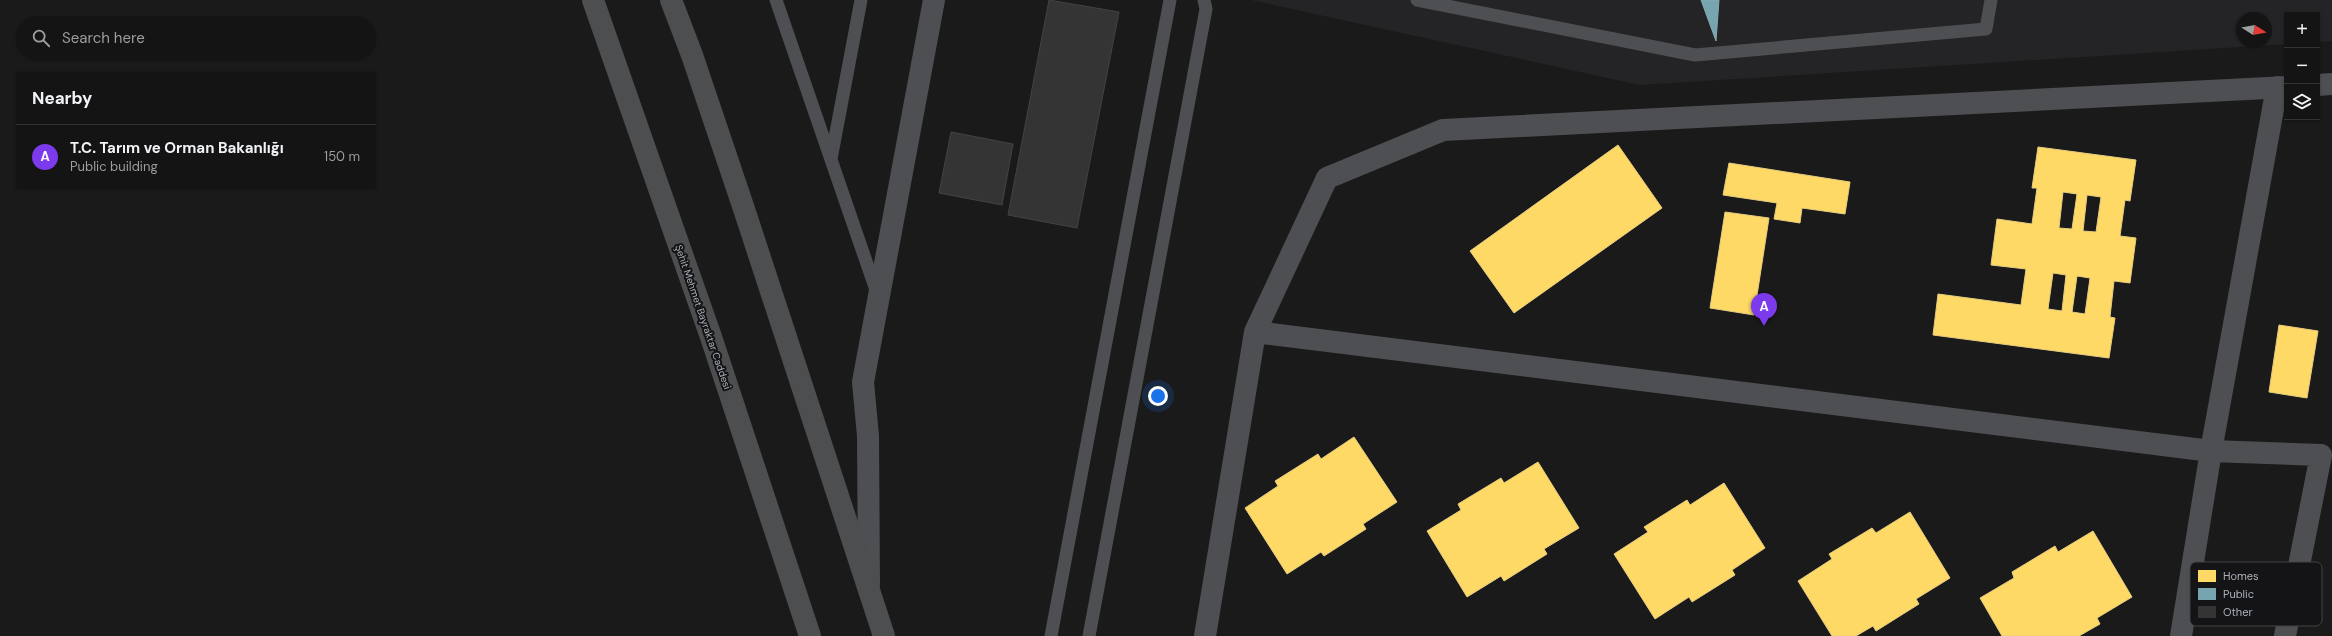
<!DOCTYPE html>
<meta charset="utf-8">
<style>
:root{--surface:#141414;--page:#212122;--text:#f1f3f6;--muted:#9d9ea0;--line:#333334;--accent:#7c3aed}
body{margin:0;font-family:"DM Sans",sans-serif;background:var(--page);color:var(--text)}
.controls{position:absolute;right:12px;top:12px;display:grid;overflow:hidden;border-radius:0px;box-shadow:0 1px 3px #0004}
.controls button{width:36px;height:36px;display:grid;place-items:center;padding:0;border:0;border-bottom:1px solid var(--line);background:var(--surface);color:var(--text);font:20px sans-serif}
.compass{position:absolute;left:2236px;top:12px;width:36px;height:36px;border-radius:50%;background:var(--surface);box-shadow:0 1px 3px #0004;rotate:101deg}
.you{position:absolute;left:1158px;top:396px;width:14px;height:14px;margin:-10px;border:3px solid #fff;border-radius:50%;background:#1a73e8;box-shadow:0 0 0 6px #1a73e833}
.badge{display:grid;place-items:center;width:26px;height:26px;border-radius:50%;background:var(--accent);color:#fff;font-size:13px;font-weight:700}
.pin{position:absolute;translate:-50% -33px;filter:drop-shadow(0 1px 2px #0008)}
.pin::after{content:'';position:absolute;top:21px;width:14px;height:12px;background:inherit;clip-path:polygon(0 0,100% 0,50% 100%)}
.list{margin:0;padding:0;list-style:none}
h2{display:flex;justify-content:space-between;align-items:center;height:52px;margin:0;padding:0 16px;font-size:17px}
h2 small{font-size:13px;font-weight:400;color:var(--muted)}
.list li{display:grid;grid-template-columns:26px 1fr auto;gap:12px;align-items:center;box-sizing:border-box;height:64px;padding:0 16px;border-top:1px solid var(--line)}
.list b{display:block;font-size:15px;white-space:nowrap}
.list p{margin:0;font-size:13px;white-space:nowrap;color:var(--muted)}
.list em{font-size:13px;font-style:normal;color:var(--muted)}
.icon{flex:none;width:22px;height:22px;fill:none;stroke:currentColor;stroke-width:2;stroke-linecap:round;stroke-linejoin:round}
.map{position:relative;flex:none;width:2332px;height:636px;overflow:hidden}
.search{position:absolute;background:var(--surface);box-shadow:0 1px 3px #0004;left:16px;top:16px;width:360px;height:44px;display:flex;align-items:center;gap:10px;box-sizing:border-box;padding:0 14px;border-radius:22px;color:var(--muted);font-size:15px}
.panel{position:absolute;background:var(--surface);box-shadow:0 1px 3px #0004;left:16px;top:72px;width:360px;height:116px;border-radius:0px}
.map>svg:first-child{display:block}
.built{fill:#242426;fill-rule:evenodd}
.homes{fill:#ffd966;stroke:#e6cd7f;fill-rule:evenodd}
.public{fill:#76a5af;stroke:#86a9b2}
.building{fill:#343435;stroke:#424346}
.lines{fill:none;stroke-linecap:round;stroke-linejoin:round}
.service{stroke:#4e4f52;stroke-width:13}
.minor{stroke:#4e4f52;stroke-width:22}
.secondary{stroke:#4d4e50;stroke-width:22}
.labels{text-anchor:middle;dominant-baseline:central;stroke-width:4;stroke-linejoin:round;paint-order:stroke}
.street-label{font-size:10px;fill:#acb1b9;stroke:#141416}
.key{fill:#141416;stroke:#424347;stroke-width:1}
.key-label{font-size:11px;fill:#acb1b9}
</style>
<div class="map">
<svg width="2332" height="636" viewBox="0 0 2332 636">
<rect width="100%" height="100%" fill="#1a1a1a"/>
<path class="built" d="M 1251,0 L 2332,0 L 2332,41 L 2317,42 L 2317,15 L 2287,15 L 2287,44 L 1640,85 ZM 2242,18 L 2266,18 L 2266,42 L 2242,42 Z"/>
<path class="homes" d="M 1618,145 L 1662,208 L 1514,313 L 1470,251 Z
M 2038,147 L 2136,160 L 2130,201 L 2125,200 L 2120,236 L 2136,238 L 2130,283 L 2114,281 L 2110,317 L 2115,318 L 2109,358 L 1933,335 L 1938,294 L 2021,305 L 2026,269 L 1991,265 L 1997,219 L 2032,224 L 2037,188 L 2032,188 ZM 2063,192 L 2077,194 L 2072,229 L 2059,228 ZM 2087,195 L 2101,197 L 2096,232 L 2083,231 ZM 2053,273 L 2066,275 L 2062,311 L 2048,309 ZM 2077,276 L 2090,278 L 2085,314 L 2072,312 Z
M 1729,163 L 1850,182 L 1845,214 L 1802,208 L 1800,223 L 1774,219 L 1777,203 L 1723,195 Z
M 1725,212 L 1769,218 L 1754,315 L 1710,308 Z
M 2279,325 L 2318,331 L 2307,398 L 2269,392 Z
M 1354,437 L 1397,502 L 1363,524 L 1366,529 L 1324,556 L 1321,552 L 1287,574 L 1245,508 L 1278,486 L 1275,481 L 1318,454 L 1321,459 Z
M 1538,462 L 1579,528 L 1544,549 L 1547,554 L 1504,581 L 1501,576 L 1467,597 L 1427,531 L 1461,510 L 1458,504 L 1501,478 L 1504,483 Z
M 1724,483 L 1765,548 L 1732,570 L 1735,575 L 1692,602 L 1689,597 L 1655,619 L 1614,554 L 1648,532 L 1644,527 L 1687,500 L 1690,505 Z
M 1910,512 L 1950,578 L 1916,599 L 1919,604 L 1876,631 L 1873,626 L 1856,636 L 1832,636 L 1798,581 L 1832,559 L 1829,554 L 1872,528 L 1876,533 Z
M 2093,531 L 2132,597 L 2097,618 L 2100,624 L 2079,636 L 2002,636 L 1980,598 L 2014,578 L 2012,572 L 2055,546 L 2058,552 Z"/>
<path class="public" d="M 1701,0 L 1719,0 L 1716,41 Z"/>
<path class="building" d="M 1049,0 L 1119,12 L 1077,228 L 1008,215 Z
M 951,132 L 1013,144 L 1002,205 L 939,193 Z"/>
<g class="lines">
<path class="service" d="M 776,0 L 877,293
M 1417,0 L 1695,55 L 1986,29 L 1991,0
M 831,159 L 861,0
M 1051,636 L 1170,0
M 1089,636 L 1206,9 L 1204,0"/>
<path class="minor" d="M 2317,85 L 2332,84
M 1255,332 L 2211,451 L 2321,455 L 2285,636
M 869,584 L 868,436 L 863,382 L 934,0
M 1205,636 L 1255,332 L 1327,178 L 1443,130 L 2287,87
M 2181,636 L 2211,451 L 2277,87"/>
<path class="secondary" d="M 593,0 L 711,337 L 810,636
M 671,0 L 692,55 L 742,203 L 884,636"/>
</g>
<g class="labels">
<g class="street-label">
<text transform="translate(703 317) rotate(71)">Şehit Mehmet Bayraktar Caddesi</text>
</g>
</g>
<rect x="2190" y="562" width="132" height="64" rx="6" class="key"/>
<rect x="2198" y="570" width="18" height="12" fill="#ffd966"/>
<rect x="2198" y="588" width="18" height="12" fill="#76a5af"/>
<rect x="2198" y="606" width="18" height="12" fill="#343435"/>
<g class="key-label">
<text x="2223" y="580">Homes</text>
<text x="2223" y="598">Public</text>
<text x="2223" y="616">Other</text>
</g>
</svg>
<div class="controls">
<button>+</button>
<button>−</button>
<button><svg class="icon" aria-label="layers" viewBox="0 0 24 24"><path d="M12 4l9 5-9 5-9-5zM3 14l9 5 9-5"/></svg></button>
</div>
<svg class="compass" viewBox="-18 -18 36 36"><path d="M0-13l5 13h-10z" fill="#e53935"/><path d="M0 13l5-13h-10z" fill="#9d9ea0"/></svg>
<div class="you"></div>
<div class="pin badge" style="left:1764px;top:326px">A</div>
<div class="search"><svg class="icon" aria-label="search" viewBox="0 0 24 24"><circle cx="10" cy="10" r="6"/><path d="M15 15l6 6"/></svg>Search here</div>
<section class="panel">
<h2>Nearby<small></small></h2>
<ul class="list">
<li><span class="badge">A</span><div><b>T.C. Tarım ve Orman Bakanlığı</b><p>Public building</p></div><em>150 m</em></li>
</ul>
</section>
</div>
